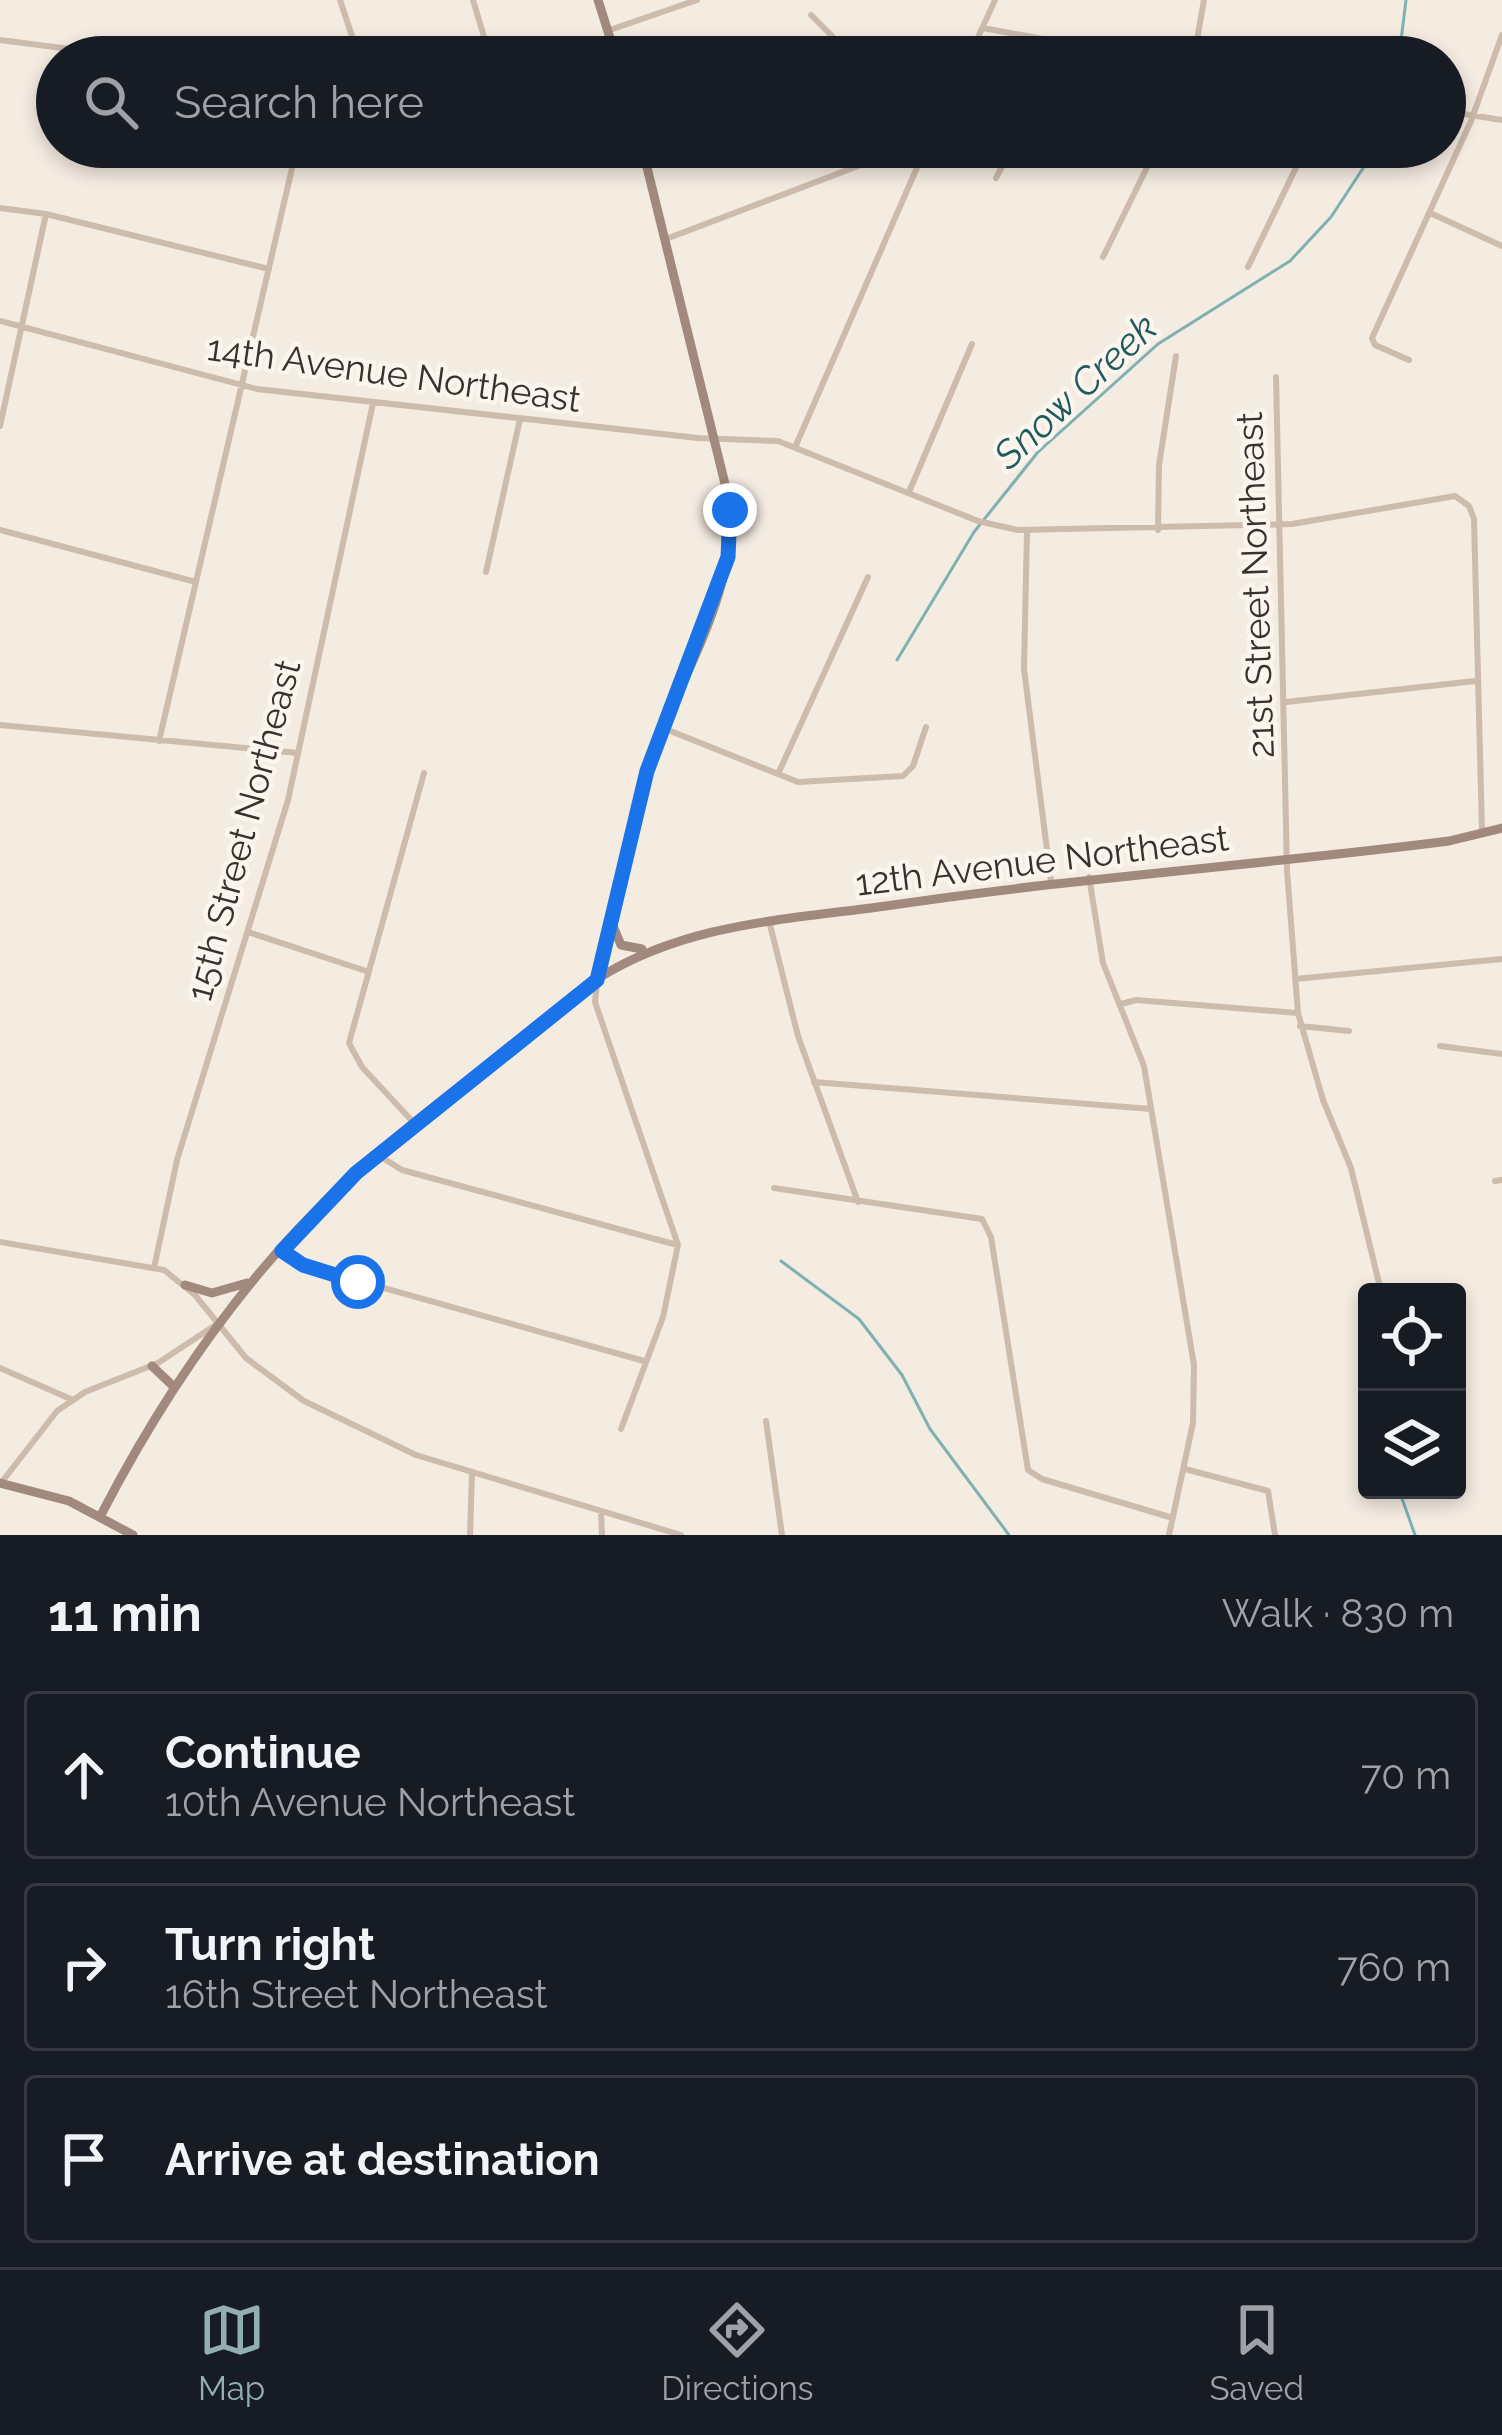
<!DOCTYPE html>
<meta charset="utf-8">
<style>
:root{--surface:#171b24;--page:#242831;--text:#f1f3f6;--muted:#9ea1a6;--line:#363941;--accent:#92aeb2}
body{margin:0;font-family:Raleway,sans-serif;background:var(--page);color:var(--text)}
.controls{position:absolute;right:36px;bottom:36px;display:grid;overflow:hidden;border-radius:12px;box-shadow:0 6px 18px #0003}
.controls button{width:108px;height:108px;display:grid;place-items:center;padding:0;border:0;border-bottom:3px solid var(--line);background:var(--surface);color:var(--text);font:60px sans-serif}
.stop{position:absolute;width:36px;height:36px;margin:-27px;border:9px solid #1a73e8;border-radius:50%;background:#fff}
.stop.end{background:#1a73e8;border-color:#fff;box-shadow:0 3px 12px #0008}
.list{margin:0;padding:0;list-style:none}
h2{display:flex;justify-content:space-between;align-items:center;height:156px;margin:0;padding:0 48px;font-size:51px}
h2 small{font-size:39px;font-weight:400;color:var(--muted)}
.list li{display:grid;grid-template-columns:78px 1fr auto;gap:36px;align-items:center;box-sizing:border-box;height:168px;margin:0 24px 24px;padding:0 24px;border:3px solid var(--line);border-radius:12px}
.list b{display:block;font-size:45px;white-space:nowrap}
.list p{margin:0;font-size:39px;white-space:nowrap;color:var(--muted)}
.list em{font-size:39px;font-style:normal;color:var(--muted)}
.icon{flex:none;width:66px;height:66px;fill:none;stroke:currentColor;stroke-width:2;stroke-linecap:round;stroke-linejoin:round}
.map{position:relative;flex:none;width:1502px;height:1535px;overflow:hidden}
.search{position:absolute;background:var(--surface);box-shadow:0 6px 18px #0003;left:36px;right:36px;top:36px;height:132px;display:flex;align-items:center;gap:30px;box-sizing:border-box;padding:0 42px;border-radius:66px;color:var(--muted);font-size:45px}
.sheet{height:732px;background:var(--surface)}
nav{display:flex;justify-content:space-around;align-items:center;box-sizing:border-box;height:168px;border-top:3px solid var(--line);background:var(--surface);font-size:33px;color:var(--muted)}
nav a{display:grid;justify-items:center;gap:6px}
nav .on{color:var(--accent)}
.map>svg:first-child{display:block}
.lines{fill:none;stroke-linecap:round;stroke-linejoin:round}
.stream{stroke:#7fb0b2;stroke-width:3}
.minor{stroke:#cdbbac;stroke-width:6}
.secondary{stroke:#a18a7d;stroke-width:9}
.route{stroke:#1a73e8;stroke-width:15}
.labels{text-anchor:middle;dominant-baseline:central;stroke-width:9;stroke-linejoin:round;paint-order:stroke}
.street-label{font-size:36px;fill:#3b302b;stroke:#fbf5ee}
.water-label{font-size:39px;font-style:italic;fill:#1f5a5e;stroke:#fbf5ee}
</style>
<div class="map">
<svg width="1502" height="1535" viewBox="0 0 1502 1535">
<rect width="100%" height="100%" fill="#f4ebe1"/>
<g class="lines">
<path class="stream" d="M 1399,57 L 1406,0
M 897,660 L 974,532 L 1038,452 L 1158,344 L 1290,261 L 1331,217 L 1377,147
M 781,1261 L 859,1319 L 902,1375 L 930,1429 L 1009,1535
M 1399,1490 L 1415,1535"/>
<path class="minor" d="M 340,0 L 359,57
M 473,0 L 490,57
M 811,15 L 853,57
M 983,28 L 1139,57
M 607,31 L 697,0
M 0,40 L 132,57
M 535,57 L 611,42
M 969,57 L 995,0
M 1194,57 L 1204,0
M 1445,111 L 1502,120
M 996,178 L 1012,147
M 0,208 L 46,214 L 269,269
M 1430,213 L 1502,246
M 666,239 L 908,147
M 1103,257 L 1157,147
M 1248,267 L 1306,147
M 0,321 L 257,389 L 698,438 L 778,441 L 978,521 L 1018,530 L 1292,524 L 1455,496 L 1469,506 L 1474,519 L 1482,832
M 1409,360 L 1375,345 L 1372,338 L 1471,121 L 1502,35
M 1276,377 L 1287,870 L 1298,1013 L 1323,1100 L 1351,1168 L 1379,1283
M 0,426 L 46,214
M 796,445 L 926,147
M 909,492 L 972,344
M 0,530 L 196,582
M 1027,530 L 1024,669 L 1051,881
M 1158,530 L 1159,465 L 1176,356
M 486,572 L 520,419
M 1286,702 L 1475,681
M 0,725 L 298,753
M 663,728 L 798,782 L 903,776 L 913,766 L 926,727
M 159,741 L 297,147
M 778,774 L 868,577
M 1089,877 L 1103,963 L 1144,1066 L 1194,1365 L 1193,1423 L 1169,1535
M 769,921 L 798,1036 L 858,1202
M 248,932 L 366,971
M 1295,979 L 1502,959
M 597,982 L 595,1002 L 678,1245 L 663,1317 L 621,1429
M 1121,1004 L 1136,1000 L 1298,1013
M 1300,1026 L 1349,1031
M 1440,1046 L 1502,1054
M 814,1082 L 1151,1109
M 414,1123 L 362,1067 L 349,1043 L 424,773
M 378,1155 L 402,1170 L 677,1245
M 1495,1181 L 1502,1180
M 774,1188 L 982,1219 L 991,1237 L 1028,1470 L 1042,1479 L 1173,1518
M 0,1242 L 164,1270 L 195,1295 L 246,1358 L 304,1401 L 416,1455 L 681,1535
M 282,1251 L 309,1267 L 644,1361
M 154,1268 L 177,1160 L 288,800 L 373,403
M 0,1368 L 73,1400
M 766,1421 L 782,1535
M 1185,1469 L 1268,1491 L 1275,1535
M 1,1483 L 57,1411 L 85,1392 L 158,1363 L 214,1326
M 601,1512 L 602,1535
M 470,1535 L 472,1474"/>
<path class="secondary" d="M 598,0 L 616,57
M 613,926 L 621,945 L 642,949
M 597,979 C 614,911 626,842 646,774 C 673,685 743,592 728,496 L 642,147
M 185,1285 L 212,1293 L 247,1283
M 152,1366 L 173,1386
M 0,1483 L 69,1501 L 133,1535
M 101,1515 C 164,1393 241,1280 342,1185 C 421,1111 513,1048 597,979 C 686,923 785,920 886,906 C 1073,878 1261,865 1449,841 L 1502,828"/>
</g>
<g class="lines">
<path class="route" d="M 358,1282 L 303,1265 L 282,1251 L 356,1173 L 597,980 L 647,771 L 728,557 L 730,510"/>
</g>
<g class="labels">
<g class="street-label">
<text transform="translate(394 373) rotate(8)">14th Avenue Northeast</text>
<text transform="translate(1255 585) rotate(-92)">21st Street Northeast</text>
<text transform="translate(243 830) rotate(-75)">15th Street Northeast</text>
<text transform="translate(1042 860) rotate(-7)">12th Avenue Northeast</text>
</g>
<g class="water-label">
<text transform="translate(1075 391) rotate(-43)">Snow Creek</text>
</g>
</g>
</svg>
<div class="controls">
<button><svg class="icon" aria-label="locate" viewBox="0 0 24 24"><circle cx="12" cy="12" r="6"/><path d="M12 2v4M12 18v4M2 12h4M18 12h4"/></svg></button>
<button><svg class="icon" aria-label="layers" viewBox="0 0 24 24"><path d="M12 4l9 5-9 5-9-5zM3 14l9 5 9-5"/></svg></button>
</div>
<div class="stop" style="left:358px;top:1282px"></div>
<div class="stop end" style="left:730px;top:510px"></div>
<div class="search"><svg class="icon" aria-label="search" viewBox="0 0 24 24"><circle cx="10" cy="10" r="6"/><path d="M15 15l6 6"/></svg>Search here</div>
</div>
<section class="sheet">
<h2>11 min<small>Walk · 830 m</small></h2>
<ul class="list">
<li><svg class="icon" aria-label="ahead" viewBox="0 0 24 24"><path d="M12 20V5M6 11l6-6 6 6"/></svg><div><b>Continue</b><p>10th Avenue Northeast</p></div><em>70 m</em></li>
<li><svg class="icon" aria-label="right" viewBox="0 0 24 24"><path d="M7 20v-9h11M14 6l5 5-5 5"/></svg><div><b>Turn right</b><p>16th Street Northeast</p></div><em>760 m</em></li>
<li><svg class="icon" aria-label="arrive" viewBox="0 0 24 24"><path d="M6 21V4h12l-3 4 3 4H6"/></svg><div><b>Arrive at destination</b></div></li>
</ul>
</section>
<nav>
<a class="on"><svg class="icon" aria-label="map" viewBox="0 0 24 24"><path d="M3 6l6-2 6 2 6-2v14l-6 2-6-2-6 2zM9 4v14M15 6v14"/></svg>Map</a>
<a><svg class="icon" aria-label="directions" viewBox="0 0 24 24"><path d="M12 3l9 9-9 9-9-9zM9 14v-3h6M13 9l2 2-2 2"/></svg>Directions</a>
<a><svg class="icon" aria-label="saved" viewBox="0 0 24 24"><path d="M7 4h10v16l-5-4-5 4z"/></svg>Saved</a>
</nav>
